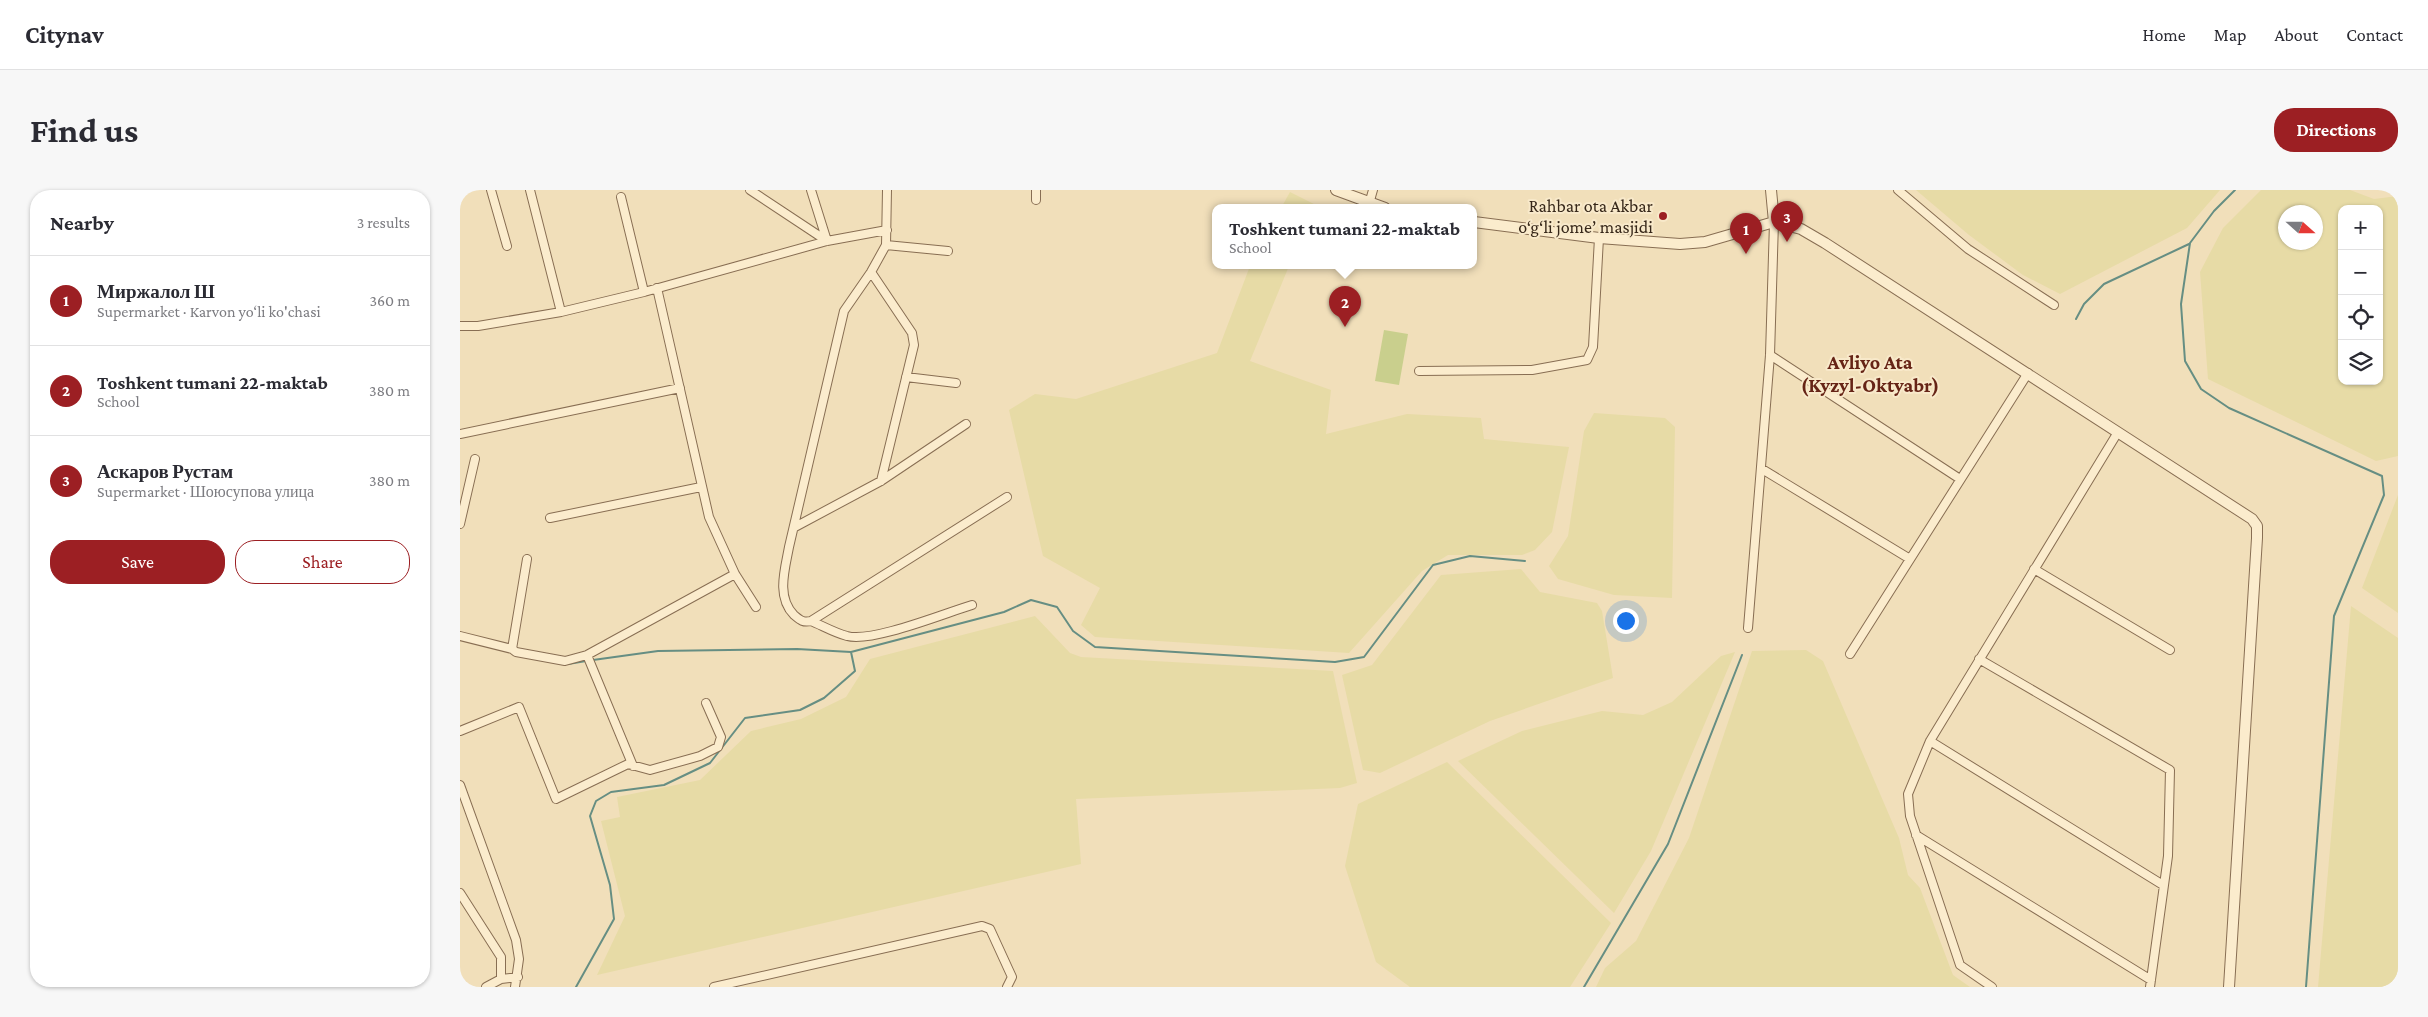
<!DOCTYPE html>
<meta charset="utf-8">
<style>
:root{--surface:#fff;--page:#f7f7f7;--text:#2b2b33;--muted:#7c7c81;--line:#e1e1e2;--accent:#9c1f23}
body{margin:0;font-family:"Crimson Pro",serif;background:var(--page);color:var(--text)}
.controls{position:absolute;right:15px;top:15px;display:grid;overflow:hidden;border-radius:10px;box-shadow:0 1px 4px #0004}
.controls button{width:45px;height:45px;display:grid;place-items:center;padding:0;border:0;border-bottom:1px solid var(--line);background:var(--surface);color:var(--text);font:25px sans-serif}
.compass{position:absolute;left:1818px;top:15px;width:45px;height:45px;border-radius:50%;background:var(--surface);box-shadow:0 1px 4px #0004;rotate:111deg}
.you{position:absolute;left:1165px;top:430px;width:18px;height:18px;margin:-12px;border:4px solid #fff;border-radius:50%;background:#1a73e8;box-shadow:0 0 0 8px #1a73e833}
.badge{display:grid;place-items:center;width:32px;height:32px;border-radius:50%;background:var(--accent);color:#fff;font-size:16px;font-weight:700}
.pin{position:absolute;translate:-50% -41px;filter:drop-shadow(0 1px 2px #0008)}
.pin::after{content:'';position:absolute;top:26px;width:18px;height:15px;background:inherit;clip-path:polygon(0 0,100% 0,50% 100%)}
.popup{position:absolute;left:752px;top:14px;width:265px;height:65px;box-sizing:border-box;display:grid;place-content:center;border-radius:10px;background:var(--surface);filter:drop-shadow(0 1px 4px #0005);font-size:16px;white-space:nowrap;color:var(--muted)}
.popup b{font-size:19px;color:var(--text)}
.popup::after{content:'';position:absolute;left:50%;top:100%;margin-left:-10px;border:10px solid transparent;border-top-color:var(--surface)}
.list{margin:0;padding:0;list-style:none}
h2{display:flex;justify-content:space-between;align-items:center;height:65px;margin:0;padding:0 20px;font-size:21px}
h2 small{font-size:16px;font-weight:400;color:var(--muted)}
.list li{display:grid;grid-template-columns:32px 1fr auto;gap:15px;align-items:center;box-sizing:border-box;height:90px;padding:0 20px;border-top:1px solid var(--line)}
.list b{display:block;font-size:19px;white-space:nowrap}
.list p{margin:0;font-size:16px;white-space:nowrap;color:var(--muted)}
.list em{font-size:16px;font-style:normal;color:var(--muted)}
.actions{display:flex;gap:10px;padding:15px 20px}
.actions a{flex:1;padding:11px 0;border:1px solid var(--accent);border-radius:20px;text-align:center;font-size:18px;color:var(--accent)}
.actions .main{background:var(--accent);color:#fff}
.icon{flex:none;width:28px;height:28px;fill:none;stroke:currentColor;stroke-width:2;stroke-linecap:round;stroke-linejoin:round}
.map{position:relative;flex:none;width:1938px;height:797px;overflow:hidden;border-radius:20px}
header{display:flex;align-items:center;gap:30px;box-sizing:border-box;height:70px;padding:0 25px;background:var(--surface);border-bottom:1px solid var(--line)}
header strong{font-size:24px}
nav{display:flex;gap:28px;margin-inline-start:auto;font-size:18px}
.intro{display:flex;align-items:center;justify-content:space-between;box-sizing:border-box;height:120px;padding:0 30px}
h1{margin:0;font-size:35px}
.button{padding:12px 22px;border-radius:20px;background:var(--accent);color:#fff;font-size:18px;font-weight:700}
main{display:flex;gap:30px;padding:0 30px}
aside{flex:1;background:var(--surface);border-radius:20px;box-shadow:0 1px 4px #0004}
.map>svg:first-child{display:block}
.farmland{fill:#e7dba6;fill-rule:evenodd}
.green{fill:#c9cf8d}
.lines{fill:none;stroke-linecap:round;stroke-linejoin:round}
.stream{stroke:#668e83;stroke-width:2}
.minor-casing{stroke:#886e53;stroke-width:10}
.tertiary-casing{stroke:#886e53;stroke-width:12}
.minor{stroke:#fbeccd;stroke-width:8}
.tertiary{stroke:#fbeccd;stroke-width:10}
.poi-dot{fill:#9c1f23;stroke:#f8e9ca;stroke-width:2}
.labels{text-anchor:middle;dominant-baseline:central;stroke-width:4;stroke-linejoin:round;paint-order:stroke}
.poi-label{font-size:18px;fill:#362719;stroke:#f8e9ca;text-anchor:end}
.quarter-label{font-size:20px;font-weight:bold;fill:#662416;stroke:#f8e9ca}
</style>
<header>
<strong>Citynav</strong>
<nav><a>Home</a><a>Map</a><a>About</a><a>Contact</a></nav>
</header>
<div class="intro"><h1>Find us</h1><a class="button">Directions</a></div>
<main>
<aside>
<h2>Nearby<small>3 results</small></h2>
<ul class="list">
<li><span class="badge">1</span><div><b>Миржалол Ш</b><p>Supermarket · Karvon yo‘li ko'chasi</p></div><em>360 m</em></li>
<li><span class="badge">2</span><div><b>Toshkent tumani 22-maktab</b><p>School</p></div><em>380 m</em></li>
<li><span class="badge">3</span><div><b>Аскаров Рустам</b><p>Supermarket · Шоюсупова улица</p></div><em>380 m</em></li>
</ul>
<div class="actions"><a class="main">Save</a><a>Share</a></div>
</aside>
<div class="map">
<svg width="1938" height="797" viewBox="0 0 1938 797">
<rect width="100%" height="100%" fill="#f1dfba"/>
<path class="farmland" d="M 1456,0 L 1760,0 L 1727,38 L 1600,104 L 1563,85 L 1509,45 Z
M 1801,0 L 1890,0 L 1914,9 L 1938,6 L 1938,266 L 1916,271 L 1748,189 L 1740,82 L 1763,38 ZM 1882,19 L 1919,19 L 1919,191 L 1882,191 ZM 1826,22 L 1856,22 L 1856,52 L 1826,52 Z
M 830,2 L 860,17 L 859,18 L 821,18 Z
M 790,76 L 829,76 L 790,171 L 871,200 L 866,244 L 947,224 L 1021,228 L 1024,249 L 1109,257 L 1092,342 L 1075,360 L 1062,365 L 988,365 L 962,381 L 889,463 L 635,447 L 621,435 L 640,398 L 583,366 L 549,220 L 575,204 L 616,209 L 757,163 Z
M 1134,223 L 1205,228 L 1215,237 L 1212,408 L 1154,405 L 1098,389 L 1089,376 L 1108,346 L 1124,241 Z
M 1938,305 L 1938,423 L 1902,398 Z
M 1061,379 L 1080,402 L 1137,413 L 1142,421 L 1153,488 L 1030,531 L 920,583 L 903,580 L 882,485 L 912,475 L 981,385 Z
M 1891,416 L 1938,448 L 1938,797 L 1858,797 Z
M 575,426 L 610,463 L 621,467 L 873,481 L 897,593 L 880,598 L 616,609 L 621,674 L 137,785 L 165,726 L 141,631 L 160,627 L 157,607 L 240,590 L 291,541 L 341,529 L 386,507 L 410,469 Z
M 1346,460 L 1363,471 L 1439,648 L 1448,685 L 1460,698 L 1493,785 L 1510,797 L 1136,797 L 1145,778 L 1176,751 L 1229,648 L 1292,461 Z
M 1275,462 L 1191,661 L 1154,723 L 998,571 L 1062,541 L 1142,521 L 1183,525 L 1212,512 L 1261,466 Z
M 987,572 L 1151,733 L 1110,797 L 950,797 L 916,772 L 885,676 L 898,614 Z"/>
<path class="green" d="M 924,140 L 948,144 L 939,195 L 915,191 Z"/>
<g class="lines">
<path class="stream" d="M 1775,0 L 1754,21 L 1730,53 L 1721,114 L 1725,171 L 1741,199 L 1769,218 L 1922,286 L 1924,305 L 1874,426 L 1846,797
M 1616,129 L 1624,114 L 1644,94 L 1729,54
M 81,470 L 104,474
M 133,470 L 198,461 L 337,459 L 391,462 L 544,422 L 571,410 L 597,417 L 613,441 L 635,457 L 875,472 L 904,467 L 973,375 L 1010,366 L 1065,371
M 108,474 L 126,471
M 116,797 L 154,729 L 150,695 L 130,626 L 136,611 L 151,602 L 204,595 L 250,573 L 285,528 L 340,520 L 364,508 L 395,481 L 391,462
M 1124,797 L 1208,654 L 1282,465"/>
<defs>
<path id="minor" d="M 31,0 L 47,56
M 70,0 L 101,122
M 290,0 L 367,51
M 351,0 L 367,51
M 427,0 L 426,55 L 411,82 L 384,121 L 329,357 C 325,379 316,407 334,425 C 340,430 343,433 351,431 C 363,436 375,443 387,446 C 412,453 485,423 512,415
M 576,0 L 576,10
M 1438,0 L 1508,59 L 1594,115
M 161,7 L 184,102
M 909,14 L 913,0
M 426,55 L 488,61
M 411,82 L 452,143 L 454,155 L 421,291
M 197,98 L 249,327 L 275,384 L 296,417
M 0,136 L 18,136 L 101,122 L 184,102 L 367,51 L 427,40
M 1310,165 L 1500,289
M 959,181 L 1072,180 L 1127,170 L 1133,157 L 1139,48
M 446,187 L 496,193
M 0,244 L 220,198
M 1302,279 L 1450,369
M 90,328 L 241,297
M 0,334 L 15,269
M 335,337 L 421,291 L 506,234
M 67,369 L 52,459 L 56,462 L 105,471 L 127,465 L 275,384
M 1574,379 L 1710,460
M 351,431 L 547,307
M 1288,438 L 1310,165 L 1314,32
M 0,446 L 52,459
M 1390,464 L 1568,183
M 127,465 L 173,576
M 1519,469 L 1710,580 L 1708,666 L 1690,797
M 0,541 L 59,517 L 96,609 L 168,574 L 190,580 L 240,566 L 258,557 L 261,547 L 246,513
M 1470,551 L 1703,695
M 0,595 L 56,750 L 59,769 L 55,797
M 1456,645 L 1691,790
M 0,703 L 41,767 L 41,789
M 26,797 L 41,789 L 58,787
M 254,797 L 522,736 L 530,739 L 552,787 L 547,797
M 1532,797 L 1500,775 L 1450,626 L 1448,604 L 1470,551 L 1658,242"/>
<path id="tertiary" d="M 876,0 L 925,18
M 1311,0 L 1314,32
M 1014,32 L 1139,48 L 1220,54 L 1245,52 L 1314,32 L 1341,39 L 1365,53 L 1792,329 L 1797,336 L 1797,348 L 1769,797"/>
</defs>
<use href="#minor" class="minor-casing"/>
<use href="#tertiary" class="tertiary-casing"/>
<use href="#minor" class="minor"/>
<use href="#tertiary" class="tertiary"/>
</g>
<circle class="poi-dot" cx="1203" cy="26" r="5"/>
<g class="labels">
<g class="poi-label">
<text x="1193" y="16">Rahbar ota Akbar<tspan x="1193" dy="21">o‘g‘li jome’ masjidi</tspan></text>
</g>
<g class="quarter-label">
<text x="1410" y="172">Avliyo Ata<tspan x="1410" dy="23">(Kyzyl-Oktyabr)</tspan></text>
</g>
</g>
</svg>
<div class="controls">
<button>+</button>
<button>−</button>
<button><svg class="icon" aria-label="locate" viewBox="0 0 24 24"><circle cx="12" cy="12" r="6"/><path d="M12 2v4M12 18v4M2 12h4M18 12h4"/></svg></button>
<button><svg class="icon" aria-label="layers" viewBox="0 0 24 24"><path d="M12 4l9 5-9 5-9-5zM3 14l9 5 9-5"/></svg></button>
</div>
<svg class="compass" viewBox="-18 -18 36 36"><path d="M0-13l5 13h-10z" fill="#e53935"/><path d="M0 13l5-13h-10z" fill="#7c7c81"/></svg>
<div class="you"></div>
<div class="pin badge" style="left:1286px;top:64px">1</div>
<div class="pin badge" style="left:885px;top:137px">2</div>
<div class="popup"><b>Toshkent tumani 22-maktab</b>School</div>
<div class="pin badge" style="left:1327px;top:52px">3</div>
</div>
</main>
